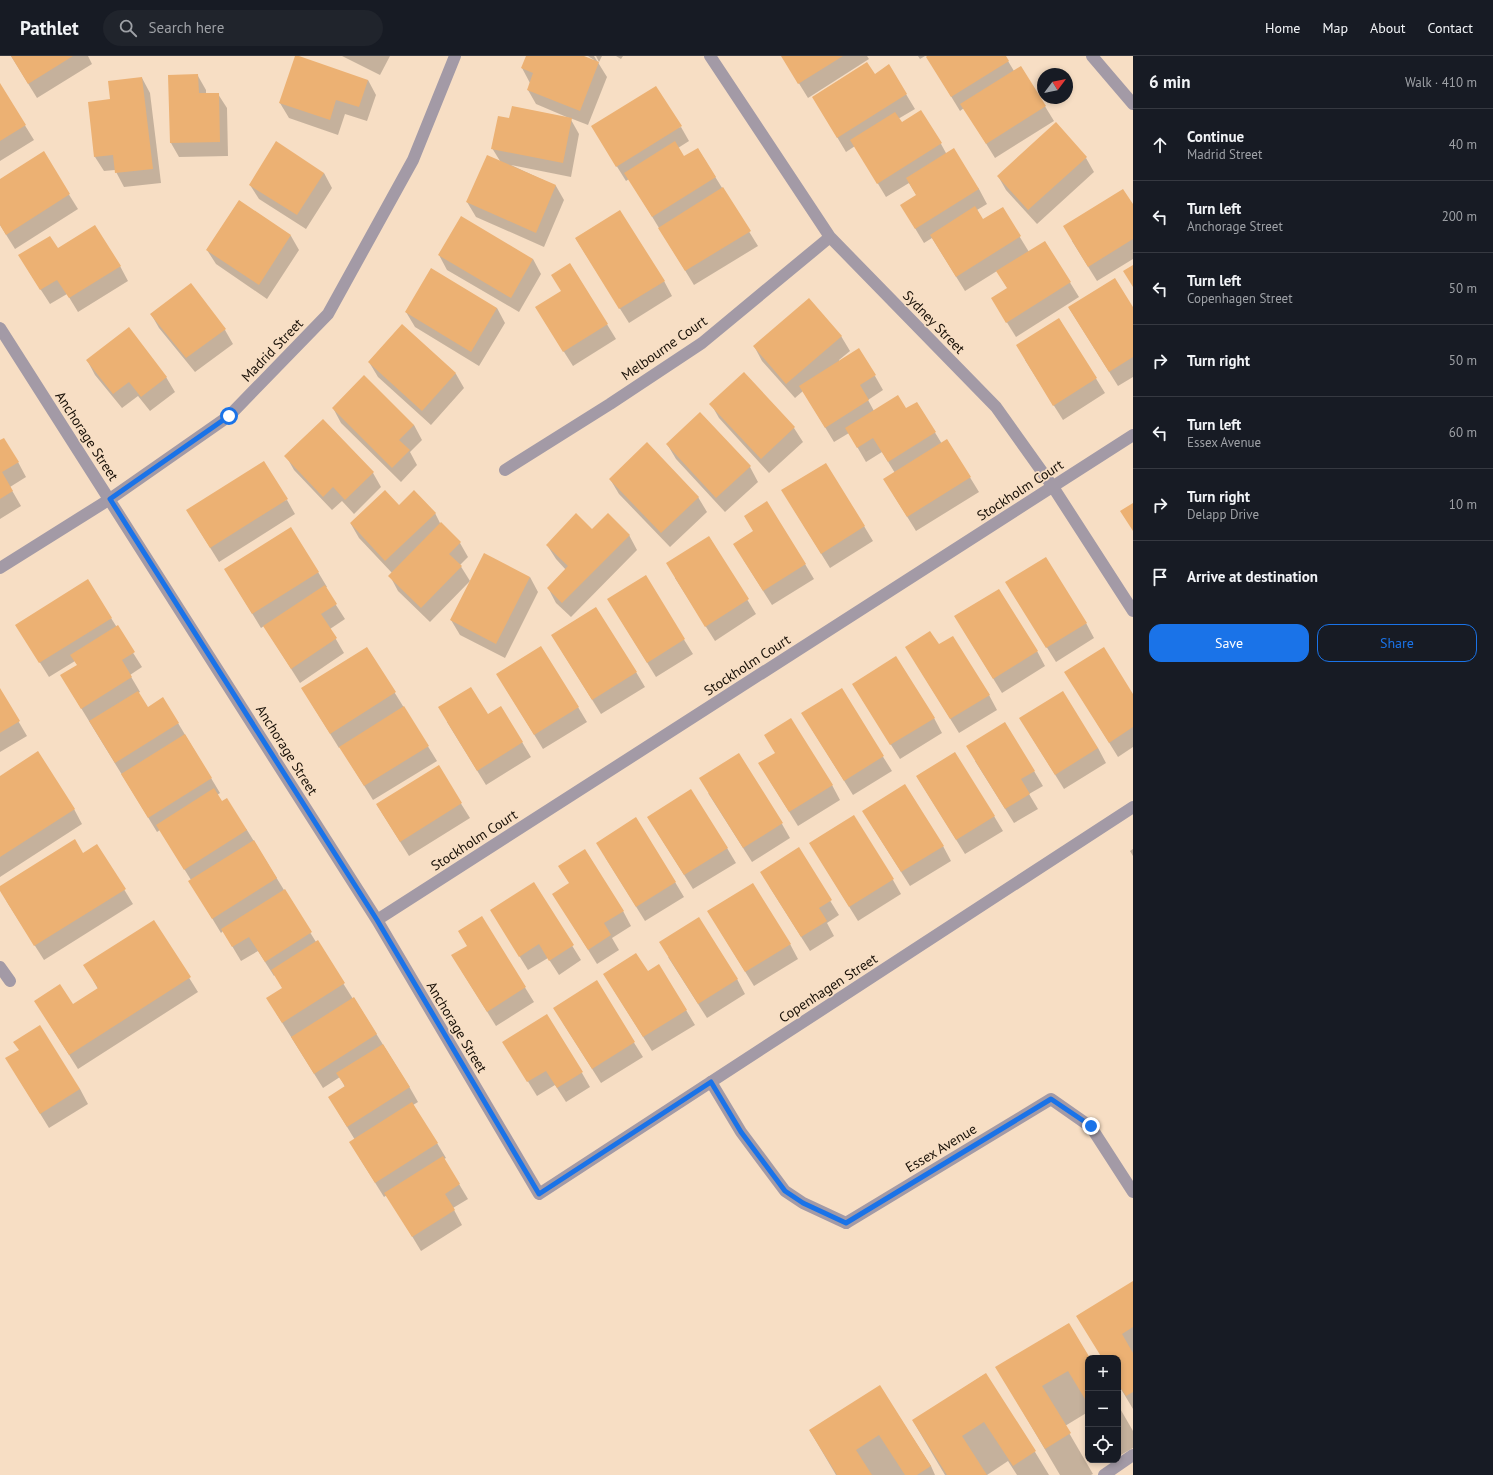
<!DOCTYPE html>
<meta charset="utf-8">
<style>
:root{--surface:#171b24;--page:#20242c;--text:#f1f3f6;--muted:#9ea1a6;--line:#363941;--accent:#1a73e8}
body{margin:0;font-family:"PT Sans",sans-serif;background:var(--page);color:var(--text)}
.controls{position:absolute;right:12px;bottom:12px;display:grid;overflow:hidden;border-radius:8px;box-shadow:0 2px 6px #0003}
.controls button{width:36px;height:36px;display:grid;place-items:center;padding:0;border:0;border-bottom:1px solid var(--line);background:var(--surface);color:var(--text);font:20px sans-serif}
.compass{position:absolute;left:1037px;top:12px;width:36px;height:36px;border-radius:50%;background:var(--surface);box-shadow:0 2px 6px #0003;rotate:58deg}
.stop{position:absolute;width:12px;height:12px;margin:-9px;border:3px solid #1a73e8;border-radius:50%;background:#fff}
.stop.end{background:#1a73e8;border-color:#fff;box-shadow:0 1px 4px #0008}
.list{margin:0;padding:0;list-style:none}
h2{display:flex;justify-content:space-between;align-items:center;height:52px;margin:0;padding:0 16px;font-size:17px}
h2 small{font-size:13px;font-weight:400;color:var(--muted)}
.list li{display:grid;grid-template-columns:26px 1fr auto;gap:12px;align-items:center;box-sizing:border-box;height:72px;padding:0 16px;border-top:1px solid var(--line)}
.list b{display:block;font-size:15px;white-space:nowrap}
.list p{margin:0;font-size:13px;white-space:nowrap;color:var(--muted)}
.list em{font-size:13px;font-style:normal;color:var(--muted)}
.actions{display:flex;gap:8px;padding:12px 16px}
.actions a{flex:1;padding:9px 0;border:1px solid var(--accent);border-radius:12px;text-align:center;font-size:14px;color:var(--accent)}
.actions .main{background:var(--accent);color:#fff}
.icon{flex:none;width:22px;height:22px;fill:none;stroke:currentColor;stroke-width:2;stroke-linecap:round;stroke-linejoin:round}
.map{position:relative;flex:none;width:1133px;height:1419px;overflow:hidden}
header{display:flex;align-items:center;gap:24px;box-sizing:border-box;height:56px;padding:0 20px;background:var(--surface);border-bottom:1px solid var(--line)}
header strong{font-size:19px}
nav{display:flex;gap:22px;margin-inline-start:auto;font-size:14px}
.search{width:280px;height:36px;background:var(--page);display:flex;align-items:center;gap:10px;box-sizing:border-box;padding:0 14px;border-radius:22px;color:var(--muted);font-size:15px}
main{display:flex}
aside{flex:1;background:var(--surface)}
.map>svg:first-child{display:block}
.shadow{fill:#0003}
.building{fill:#ecb173}
.lines{fill:none;stroke-linecap:round;stroke-linejoin:round}
.lane{stroke:#a39aa6;stroke-width:12}
.street{stroke:#a39aa6;stroke-width:12}
.route{stroke:#1a73e8;stroke-width:5}
.labels{text-anchor:middle;dominant-baseline:central;stroke-width:3.5;stroke-linejoin:round;paint-order:stroke}
.street-label{font-size:14px;fill:#181007;stroke:#f7dec4}
</style>
<header>
<strong>Pathlet</strong>
<div class="search"><svg class="icon" aria-label="search" viewBox="0 0 24 24"><circle cx="10" cy="10" r="6"/><path d="M15 15l6 6"/></svg>Search here</div>
<nav><a>Home</a><a>Map</a><a>About</a><a>Contact</a></nav>
</header>
<main>
<div class="map">
<svg width="1133" height="1419" viewBox="0 0 1133 1419">
<rect width="100%" height="100%" fill="#f7dec4"/>
<path class="shadow" d="M 11,0 L 88,0 L 92,8 L 37,42 Z
M 342,0 L 390,0 L 380,19 Z
M 527,0 L 582,0 L 594,5 L 594,4 L 588,0 L 594,0 L 607,21 L 588,69 L 570,62 L 579,78 L 571,121 L 511,109 L 556,130 L 564,144 L 544,191 L 476,161 L 467,146 L 500,105 L 492,92 L 510,63 L 569,62 L 536,48 L 528,34 L 530,27 L 522,12 Z
M 596,0 L 602,0 L 599,6 Z
M 616,0 L 623,0 L 621,3 Z
M 782,0 L 867,0 L 869,3 L 808,42 Z
M 918,0 L 925,0 L 920,3 Z
M 929,0 L 1005,0 L 1014,15 L 1021,11 L 1054,65 L 995,102 L 964,52 L 960,55 L 927,1 Z
M 889,10 L 915,53 L 898,63 L 901,68 L 941,88 L 946,97 L 979,133 L 987,148 L 977,154 L 983,164 L 1002,152 L 1029,196 L 1045,186 L 1079,241 L 1016,281 L 1001,257 L 1008,233 L 997,215 L 965,235 L 932,182 L 924,187 L 910,164 L 917,140 L 909,127 L 886,141 L 855,90 L 846,96 L 822,56 Z
M 198,20 L 206,34 L 206,38 L 218,38 L 227,52 L 228,100 L 179,101 L 171,87 Z
M 142,22 L 150,37 L 161,127 L 124,131 L 115,114 L 104,115 L 95,101 L 112,44 Z
M 368,24 L 376,39 L 367,65 L 345,58 L 338,79 L 289,62 L 280,47 Z
M 0,29 L 34,84 L 0,105 Z
M 681,71 L 689,85 L 678,92 L 684,102 L 698,93 L 758,190 L 694,229 L 629,123 L 626,125 L 601,85 Z
M 43,97 L 78,153 L 15,193 L 0,169 L 0,124 Z
M 1086,102 L 1094,116 L 1037,168 L 1006,134 L 998,120 Z
M 324,117 L 332,132 L 306,173 L 259,143 L 250,129 Z
M 239,145 L 291,180 L 299,194 L 267,243 L 216,208 L 207,194 Z
M 1133,150 L 1133,203 L 1097,225 L 1072,185 Z
M 576,183 L 664,225 L 672,240 L 629,267 Z
M 57,193 L 120,210 L 128,225 L 78,256 L 67,238 L 50,248 L 28,214 Z
M 439,199 L 533,203 L 541,218 L 519,256 L 447,214 Z
M 570,208 L 616,283 L 573,310 L 545,266 L 562,235 Z
M 497,252 L 505,267 L 479,310 L 415,271 L 406,256 Z
M 1069,252 L 1133,253 L 1133,321 L 1118,330 Z
M 151,258 L 225,274 L 233,288 L 195,316 L 159,272 Z
M 1059,263 L 1105,337 L 1063,364 L 1025,304 Z
M 402,269 L 456,318 L 464,332 L 431,369 L 378,321 L 369,306 Z
M 841,280 L 850,295 L 839,304 L 839,305 L 875,320 L 883,334 L 868,344 L 874,355 L 906,354 L 917,347 L 942,388 L 947,384 L 979,436 L 916,475 L 893,438 L 895,417 L 882,396 L 866,406 L 849,377 L 834,386 L 803,335 L 795,342 L 762,305 L 754,290 Z
M 87,304 L 166,321 L 175,336 L 150,355 L 138,340 L 122,352 L 95,319 Z
M 711,348 L 794,372 L 803,386 L 769,417 L 719,362 Z
M 333,352 L 414,369 L 422,384 L 410,396 L 417,409 L 401,426 L 341,367 Z
M 0,385 L 18,406 L 26,421 L 10,431 L 21,450 L 0,463 Z
M 667,388 L 750,411 L 758,426 L 725,456 L 676,403 Z
M 286,400 L 373,417 L 381,431 L 354,458 L 342,445 L 332,454 L 294,414 Z
M 610,423 L 698,441 L 707,456 L 670,491 L 619,438 Z
M 287,444 L 295,458 L 219,506 L 196,469 Z
M 791,449 L 864,470 L 873,485 L 830,512 Z
M 435,457 L 440,467 L 460,487 L 468,501 L 460,509 L 470,525 L 430,566 L 398,535 L 390,520 L 392,517 L 359,482 L 351,468 Z
M 592,475 L 629,479 L 637,494 L 571,561 L 556,547 L 548,532 L 566,514 L 556,503 L 547,489 Z
M 709,481 L 756,558 L 715,585 L 675,522 Z
M 743,503 L 805,508 L 814,523 L 772,549 Z
M 318,516 L 327,531 L 325,532 L 345,563 L 330,573 L 344,597 L 300,627 L 264,570 L 261,572 L 234,528 Z
M 530,521 L 538,536 L 505,602 L 460,579 L 451,564 Z
M 645,521 L 693,598 L 656,621 L 617,558 Z
M 1015,541 L 1086,567 L 1094,582 L 1056,606 Z
M 111,562 L 142,611 L 130,619 L 140,636 L 138,637 L 148,652 L 178,667 L 220,737 L 217,739 L 222,746 L 247,774 L 316,886 L 317,886 L 353,943 L 354,942 L 410,1032 L 418,1046 L 413,1049 L 437,1087 L 446,1102 L 444,1103 L 468,1143 L 453,1152 L 462,1169 L 421,1195 L 387,1139 L 384,1141 L 359,1101 L 355,1084 L 338,1056 L 345,1031 L 340,1021 L 323,1032 L 276,957 L 283,933 L 275,919 L 274,920 L 258,895 L 241,905 L 223,875 L 221,877 L 198,839 L 191,824 L 160,774 L 157,776 L 70,634 L 78,610 L 75,605 L 49,621 L 25,583 Z
M 964,575 L 1037,595 L 1045,610 L 1002,637 Z
M 938,590 L 989,639 L 997,654 L 959,677 L 915,606 Z
M 367,592 L 437,705 L 373,744 L 340,691 L 339,692 L 311,647 Z
M 561,594 L 636,616 L 645,631 L 601,658 Z
M 1074,630 L 1133,639 L 1133,691 L 1118,701 Z
M 506,633 L 578,651 L 587,666 L 543,693 Z
M 0,634 L 27,680 L 0,696 Z
M 841,634 L 892,715 L 853,739 L 811,672 Z
M 862,643 L 934,662 L 942,677 L 900,703 Z
M 488,660 L 522,686 L 531,701 L 486,729 L 447,666 Z
M 1029,677 L 1098,692 L 1106,707 L 1064,733 Z
M 776,698 L 832,729 L 840,744 L 798,770 L 768,722 Z
M 975,705 L 1034,715 L 1043,730 L 1029,738 L 1038,753 L 1014,767 Z
M 438,711 L 470,762 L 409,800 L 377,749 Z
M 0,721 L 74,753 L 82,768 L 0,821 Z
M 917,721 L 994,760 L 1003,775 L 965,798 Z
M 708,737 L 782,768 L 790,782 L 752,806 Z
M 872,770 L 943,790 L 951,805 L 910,830 Z
M 657,776 L 727,792 L 736,807 L 693,833 Z
M 97,789 L 133,848 L 44,904 L 7,846 L 0,831 L 83,798 Z
M 798,793 L 839,859 L 827,867 L 834,880 L 810,895 L 769,830 Z
M 1133,793 L 1133,800 L 1130,795 Z
M 605,801 L 675,826 L 684,841 L 645,865 Z
M 819,802 L 893,824 L 901,838 L 858,865 Z
M 534,828 L 581,904 L 559,919 L 548,902 L 528,914 L 500,869 Z
M 570,828 L 623,855 L 631,870 L 612,882 L 619,894 L 597,908 L 562,852 Z
M 482,862 L 534,946 L 496,970 L 461,914 L 468,890 Z
M 154,866 L 198,936 L 78,1013 L 44,959 L 73,949 L 98,933 L 93,924 Z
M 717,870 L 790,888 L 798,903 L 754,930 Z
M 668,901 L 737,923 L 745,938 L 707,962 Z
M 647,916 L 686,954 L 695,969 L 652,995 L 613,933 Z
M 596,926 L 643,1001 L 601,1027 L 563,967 Z
M 512,1000 L 582,1017 L 590,1031 L 566,1046 L 555,1029 L 537,1040 Z
M 15,1017 L 80,1033 L 88,1048 L 49,1072 Z
M 1133,1226 L 1133,1353 L 1118,1328 L 1118,1302 L 1102,1302 Z
M 1068,1268 L 1089,1302 L 1088,1302 L 1088,1356 L 1065,1370 L 1093,1418 L 1091,1419 L 1060,1419 L 997,1312 Z
M 985,1318 L 1035,1396 L 1049,1419 L 1017,1419 L 1008,1405 L 987,1419 L 945,1419 L 936,1404 L 913,1365 Z
M 880,1331 L 931,1410 L 935,1419 L 836,1419 L 810,1375 Z
M 1118,1349 L 1133,1375 L 1133,1392 L 1119,1400 L 1118,1398 Z"/>
<path class="building" d="M 11,0 L 73,0 L 28,28 Z
M 295,0 L 299,0 L 368,24 L 359,51 L 336,44 L 330,64 L 279,47 Z
M 526,0 L 584,0 L 599,6 L 580,55 L 527,34 L 533,17 L 521,12 Z
M 781,0 L 843,0 L 798,28 Z
M 927,0 L 1006,0 L 1009,5 L 951,41 L 926,1 Z
M 867,6 L 875,18 L 889,8 L 907,38 L 837,82 L 812,41 Z
M 1021,10 L 1046,50 L 986,88 L 960,48 Z
M 198,18 L 199,37 L 219,37 L 220,86 L 170,87 L 168,19 Z
M 142,21 L 153,113 L 115,117 L 113,99 L 94,101 L 88,46 L 110,43 L 108,25 Z
M 0,27 L 26,69 L 0,85 Z
M 656,30 L 682,70 L 616,111 L 591,70 Z
M 512,50 L 572,62 L 563,107 L 491,93 L 498,60 L 509,62 Z
M 921,54 L 942,87 L 877,128 L 850,84 L 895,56 L 902,66 Z
M 1056,66 L 1087,101 L 1028,154 L 997,120 Z
M 276,85 L 324,117 L 297,159 L 249,129 Z
M 675,85 L 684,100 L 698,92 L 716,121 L 652,161 L 624,117 Z
M 954,92 L 979,133 L 915,173 L 900,149 L 916,139 L 906,122 Z
M 44,95 L 70,138 L 6,179 L 0,169 L 0,123 Z
M 487,99 L 556,129 L 536,177 L 466,146 Z
M 723,131 L 751,175 L 685,215 L 658,172 Z
M 1123,133 L 1133,148 L 1133,183 L 1088,211 L 1063,170 Z
M 239,144 L 291,179 L 259,229 L 206,194 Z
M 975,150 L 983,163 L 1003,151 L 1021,180 L 956,221 L 930,179 Z
M 620,154 L 665,225 L 619,253 L 575,182 Z
M 461,160 L 533,203 L 511,242 L 438,199 Z
M 95,169 L 121,210 L 69,242 L 57,224 L 40,234 L 18,199 L 50,180 L 58,192 Z
M 1045,185 L 1071,226 L 1006,267 L 991,242 L 1007,232 L 996,215 Z
M 570,207 L 608,268 L 563,296 L 535,251 L 561,235 L 551,219 Z
M 1133,209 L 1133,231 L 1123,215 Z
M 431,212 L 497,252 L 471,296 L 405,256 Z
M 1115,222 L 1133,251 L 1133,301 L 1109,316 L 1068,251 Z
M 191,227 L 226,273 L 186,302 L 150,258 Z
M 809,242 L 842,280 L 786,328 L 753,290 Z
M 1059,262 L 1097,322 L 1053,350 L 1016,289 Z
M 402,268 L 456,317 L 422,355 L 368,306 Z
M 129,271 L 167,321 L 141,341 L 129,326 L 113,338 L 86,304 Z
M 859,292 L 876,319 L 860,329 L 869,344 L 825,372 L 799,330 Z
M 744,316 L 795,371 L 761,403 L 709,348 Z
M 364,319 L 414,369 L 399,384 L 410,394 L 392,412 L 332,352 Z
M 898,339 L 906,352 L 917,346 L 936,376 L 888,406 L 873,382 L 857,392 L 845,372 Z
M 700,356 L 751,410 L 716,442 L 666,388 Z
M 323,363 L 374,416 L 345,444 L 333,431 L 323,441 L 284,400 Z
M 4,382 L 19,406 L 2,416 L 13,435 L 0,443 L 0,384 Z
M 947,383 L 971,421 L 907,461 L 883,423 Z
M 647,386 L 699,441 L 661,477 L 609,423 Z
M 264,405 L 288,443 L 210,492 L 186,454 Z
M 826,407 L 865,470 L 821,498 L 781,434 Z
M 385,434 L 399,449 L 414,434 L 436,457 L 385,505 L 350,467 Z
M 767,445 L 806,508 L 763,535 L 733,488 L 753,475 L 744,460 Z
M 1133,447 L 1133,475 L 1120,455 Z
M 576,457 L 592,473 L 608,457 L 630,479 L 562,547 L 547,532 L 568,510 L 546,489 Z
M 441,466 L 461,486 L 449,498 L 462,510 L 421,552 L 388,520 Z
M 291,471 L 319,516 L 252,558 L 224,513 Z
M 709,480 L 749,543 L 705,571 L 666,507 Z
M 484,497 L 530,521 L 496,588 L 450,564 Z
M 1046,501 L 1087,567 L 1046,592 L 1005,526 Z
M 646,519 L 685,583 L 647,607 L 607,543 Z
M 88,523 L 112,562 L 39,607 L 15,569 Z
M 325,529 L 337,548 L 321,558 L 337,582 L 291,613 L 263,570 Z
M 999,533 L 1038,595 L 993,623 L 954,560 Z
M 596,551 L 637,616 L 592,644 L 551,579 Z
M 118,569 L 135,596 L 122,604 L 132,621 L 81,653 L 60,619 L 77,609 L 70,599 Z
M 930,575 L 939,588 L 953,580 L 990,639 L 950,663 L 905,591 Z
M 541,590 L 579,651 L 534,679 L 496,618 Z
M 367,591 L 396,636 L 330,678 L 301,632 Z
M 1104,591 L 1133,638 L 1133,671 L 1109,687 L 1064,616 Z
M 896,600 L 935,662 L 890,689 L 852,628 Z
M 471,631 L 488,658 L 501,650 L 523,686 L 477,715 L 438,651 Z
M 0,632 L 20,665 L 0,677 Z
M 842,632 L 884,700 L 844,725 L 801,657 Z
M 138,635 L 148,651 L 163,641 L 179,667 L 115,707 L 89,665 Z
M 1063,635 L 1098,692 L 1055,719 L 1019,662 Z
M 404,650 L 429,690 L 364,730 L 339,691 Z
M 791,662 L 833,729 L 789,756 L 758,707 L 775,697 L 764,679 Z
M 1005,666 L 1035,715 L 1021,723 L 1030,738 L 1005,753 L 966,690 Z
M 185,678 L 212,722 L 148,762 L 121,718 Z
M 38,695 L 75,753 L 0,801 L 0,720 Z
M 955,696 L 995,760 L 956,784 L 916,720 Z
M 739,697 L 783,767 L 743,792 L 699,722 Z
M 439,709 L 462,747 L 400,786 L 376,748 Z
M 905,728 L 944,790 L 901,816 L 862,755 Z
M 214,732 L 222,745 L 227,742 L 247,774 L 184,814 L 156,769 Z
M 691,733 L 728,792 L 684,819 L 647,761 Z
M 854,759 L 894,823 L 849,851 L 809,787 Z
M 636,761 L 676,826 L 636,851 L 596,787 Z
M 75,783 L 83,797 L 97,788 L 126,833 L 34,890 L 0,835 L 0,830 Z
M 254,784 L 277,822 L 212,863 L 188,825 Z
M 799,791 L 832,844 L 819,852 L 827,865 L 801,881 L 760,816 Z
M 585,793 L 624,855 L 604,867 L 611,879 L 588,894 L 552,838 L 569,827 L 558,810 Z
M 534,826 L 574,889 L 549,905 L 539,888 L 519,901 L 490,854 Z
M 753,827 L 791,888 L 745,916 L 707,855 Z
M 285,833 L 312,876 L 265,906 L 249,881 L 232,891 L 221,873 Z
M 482,860 L 526,931 L 487,956 L 451,899 L 467,890 L 458,875 Z
M 699,861 L 738,923 L 698,948 L 659,886 Z
M 154,864 L 191,921 L 69,999 L 34,945 L 60,928 L 73,948 L 98,932 L 83,909 Z
M 318,884 L 345,927 L 282,967 L 266,942 L 282,932 L 271,914 Z
M 636,897 L 648,915 L 659,908 L 687,954 L 643,981 L 603,918 Z
M 597,924 L 635,986 L 592,1013 L 553,952 Z
M 354,941 L 377,978 L 314,1018 L 291,981 Z
M 547,958 L 583,1016 L 557,1032 L 546,1015 L 527,1026 L 502,986 Z
M 40,969 L 80,1033 L 40,1058 L 5,1002 L 19,994 L 13,986 Z
M 383,988 L 410,1031 L 347,1071 L 328,1041 L 345,1030 L 336,1017 Z
M 412,1046 L 438,1087 L 375,1127 L 349,1086 Z
M 443,1100 L 460,1128 L 445,1138 L 455,1154 L 412,1181 L 384,1137 Z
M 1133,1225 L 1133,1271 L 1122,1278 L 1133,1297 L 1133,1336 L 1126,1340 L 1118,1328 L 1118,1302 L 1102,1302 L 1076,1260 Z
M 1069,1267 L 1090,1302 L 1088,1302 L 1088,1348 L 1068,1315 L 1042,1330 L 1071,1377 L 1045,1393 L 995,1311 Z
M 986,1317 L 1036,1395 L 1013,1410 L 984,1366 L 962,1380 L 987,1419 L 947,1419 L 912,1364 Z
M 880,1329 L 931,1410 L 917,1419 L 905,1419 L 879,1379 L 856,1394 L 872,1419 L 837,1419 L 809,1374 Z"/>
<g class="lines">
<path class="lane" d="M 711,1026 L 741,1076 L 785,1135 L 803,1147 L 846,1167"/>
<path class="street" d="M 710,0 L 830,181 L 996,351 L 1053,431 L 1133,555
M 1092,0 L 1133,48
M 0,272 L 377,864 L 539,1138 L 1133,751
M 505,414 L 610,348 L 702,287 L 830,181
M 0,512 L 110,443 L 229,360 L 328,258 L 413,104 L 455,0
M 377,864 L 1133,379
M 0,911 L 10,925
M 846,1167 L 1051,1043 L 1091,1071 L 1133,1136
M 1104,1419 L 1133,1399"/>
</g>
<g class="lines">
<path class="route" d="M 229,360 L 110,443 L 377,864 L 539,1138 L 711,1026 L 741,1076 L 785,1135 L 803,1147 L 846,1167 L 1051,1043 L 1091,1070"/>
</g>
<g class="labels">
<g class="street-label">
<text transform="translate(934 266) rotate(46)">Sydney Street</text>
<text transform="translate(664 292) rotate(-35)">Melbourne Court</text>
<text transform="translate(272 294) rotate(-46)">Madrid Street</text>
<text transform="translate(87 380) rotate(57)">Anchorage Street</text>
<text transform="translate(1020 434) rotate(-33)">Stockholm Court</text>
<text transform="translate(747 609) rotate(-33)">Stockholm Court</text>
<text transform="translate(287 694) rotate(58)">Anchorage Street</text>
<text transform="translate(474 784) rotate(-33)">Stockholm Court</text>
<text transform="translate(828 932) rotate(-33)">Copenhagen Street</text>
<text transform="translate(457 971) rotate(59)">Anchorage Street</text>
<text transform="translate(941 1092) rotate(-31)">Essex Avenue</text>
</g>
</g>
</svg>
<div class="controls">
<button>+</button>
<button>−</button>
<button><svg class="icon" aria-label="locate" viewBox="0 0 24 24"><circle cx="12" cy="12" r="6"/><path d="M12 2v4M12 18v4M2 12h4M18 12h4"/></svg></button>
</div>
<svg class="compass" viewBox="-18 -18 36 36"><path d="M0-13l5 13h-10z" fill="#e53935"/><path d="M0 13l5-13h-10z" fill="#9ea1a6"/></svg>
<div class="stop" style="left:229px;top:360px"></div>
<div class="stop end" style="left:1091px;top:1070px"></div>
</div>
<aside>
<h2>6 min<small>Walk · 410 m</small></h2>
<ul class="list">
<li><svg class="icon" aria-label="ahead" viewBox="0 0 24 24"><path d="M12 20V5M6 11l6-6 6 6"/></svg><div><b>Continue</b><p>Madrid Street</p></div><em>40 m</em></li>
<li><svg class="icon" aria-label="left" viewBox="0 0 24 24"><path d="M17 20v-9H6M10 6l-5 5 5 5"/></svg><div><b>Turn left</b><p>Anchorage Street</p></div><em>200 m</em></li>
<li><svg class="icon" aria-label="left" viewBox="0 0 24 24"><path d="M17 20v-9H6M10 6l-5 5 5 5"/></svg><div><b>Turn left</b><p>Copenhagen Street</p></div><em>50 m</em></li>
<li><svg class="icon" aria-label="right" viewBox="0 0 24 24"><path d="M7 20v-9h11M14 6l5 5-5 5"/></svg><div><b>Turn right</b></div><em>50 m</em></li>
<li><svg class="icon" aria-label="left" viewBox="0 0 24 24"><path d="M17 20v-9H6M10 6l-5 5 5 5"/></svg><div><b>Turn left</b><p>Essex Avenue</p></div><em>60 m</em></li>
<li><svg class="icon" aria-label="right" viewBox="0 0 24 24"><path d="M7 20v-9h11M14 6l5 5-5 5"/></svg><div><b>Turn right</b><p>Delapp Drive</p></div><em>10 m</em></li>
<li><svg class="icon" aria-label="arrive" viewBox="0 0 24 24"><path d="M6 21V4h12l-3 4 3 4H6"/></svg><div><b>Arrive at destination</b></div></li>
</ul>
<div class="actions"><a class="main">Save</a><a>Share</a></div>
</aside>
</main>
